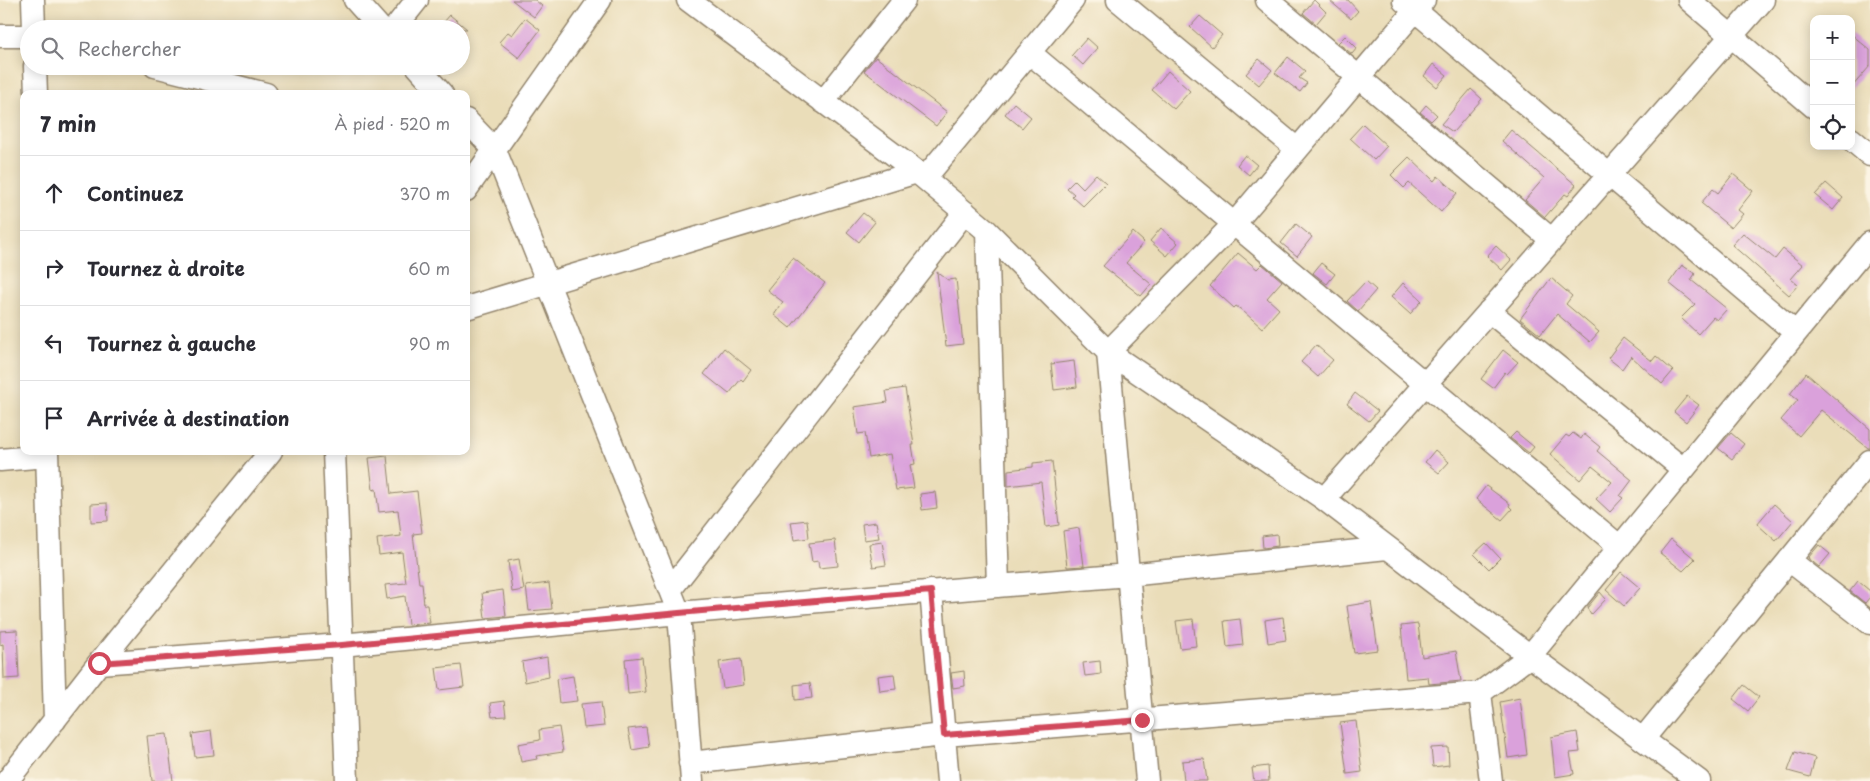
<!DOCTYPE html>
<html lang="fr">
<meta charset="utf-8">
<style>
:root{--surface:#fff;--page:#f2f2f3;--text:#2b2b33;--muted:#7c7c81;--line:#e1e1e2}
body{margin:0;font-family:"Playpen Sans",sans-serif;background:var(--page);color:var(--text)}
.controls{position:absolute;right:15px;top:15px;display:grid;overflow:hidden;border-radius:10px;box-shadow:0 2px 12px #0003}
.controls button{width:45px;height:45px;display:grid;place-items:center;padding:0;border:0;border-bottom:1px solid var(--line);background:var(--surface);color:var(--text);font:25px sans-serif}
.stop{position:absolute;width:15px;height:15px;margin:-11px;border:4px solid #d1495b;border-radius:50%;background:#fff}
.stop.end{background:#d1495b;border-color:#fff;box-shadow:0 1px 5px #0008}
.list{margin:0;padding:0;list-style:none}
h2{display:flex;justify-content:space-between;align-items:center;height:65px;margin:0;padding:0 20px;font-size:21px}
h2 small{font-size:16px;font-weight:400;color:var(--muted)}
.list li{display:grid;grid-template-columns:32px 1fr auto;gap:15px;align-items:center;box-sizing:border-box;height:75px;padding:0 20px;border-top:1px solid var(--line)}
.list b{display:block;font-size:19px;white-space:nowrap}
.list em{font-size:16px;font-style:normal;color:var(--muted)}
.icon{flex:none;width:28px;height:28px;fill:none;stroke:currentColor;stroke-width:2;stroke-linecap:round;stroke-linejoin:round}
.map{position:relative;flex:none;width:1870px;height:781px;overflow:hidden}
.search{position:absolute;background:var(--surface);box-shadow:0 2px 12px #0003;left:20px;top:20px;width:450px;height:55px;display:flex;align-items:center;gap:12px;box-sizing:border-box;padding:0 18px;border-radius:28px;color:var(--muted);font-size:19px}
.panel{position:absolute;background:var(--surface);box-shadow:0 2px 12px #0003;left:20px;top:90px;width:450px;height:365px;border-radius:10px}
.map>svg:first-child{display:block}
.building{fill:#daa1db}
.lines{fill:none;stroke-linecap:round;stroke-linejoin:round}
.minor-casing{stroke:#92846c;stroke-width:25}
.minor{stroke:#fff;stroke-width:22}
.route{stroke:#d1495b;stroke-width:6}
</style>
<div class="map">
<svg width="1870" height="781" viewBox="0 0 1870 781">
<rect width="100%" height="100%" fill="#fcf5e5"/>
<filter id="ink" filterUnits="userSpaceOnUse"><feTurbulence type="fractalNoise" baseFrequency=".02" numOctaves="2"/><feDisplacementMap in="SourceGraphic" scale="10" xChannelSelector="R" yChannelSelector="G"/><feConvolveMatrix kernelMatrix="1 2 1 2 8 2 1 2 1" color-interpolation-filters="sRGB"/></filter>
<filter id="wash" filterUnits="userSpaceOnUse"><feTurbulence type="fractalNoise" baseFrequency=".0096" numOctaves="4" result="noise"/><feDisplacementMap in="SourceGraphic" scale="20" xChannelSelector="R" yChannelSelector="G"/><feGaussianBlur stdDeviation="1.12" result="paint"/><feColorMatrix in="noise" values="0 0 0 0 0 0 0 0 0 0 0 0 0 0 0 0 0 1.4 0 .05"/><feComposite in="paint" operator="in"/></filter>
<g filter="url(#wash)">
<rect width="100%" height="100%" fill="#eaddb9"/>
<g id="blocks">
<path class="building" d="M 512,0 L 535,0 L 542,6 L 534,17 Z
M 1314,0 L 1326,12 L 1316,24 L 1303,13 Z
M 1329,0 L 1348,0 L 1358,11 L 1351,19 Z
M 450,15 L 467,29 L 438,29 Z
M 1200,16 L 1222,35 L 1212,47 L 1190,27 Z
M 525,18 L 540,30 L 519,58 L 499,42 L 508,32 L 512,35 Z
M 1851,34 L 1870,50 L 1870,66 L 1851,88 Z
M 1345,36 L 1357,48 L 1352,54 L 1338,43 Z
M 1087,38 L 1098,48 L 1083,65 L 1072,55 Z
M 876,57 L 947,112 L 936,126 L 864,71 Z
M 1288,57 L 1305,71 L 1299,78 L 1307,83 L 1300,92 L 1275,73 Z
M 1259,59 L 1272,70 L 1259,85 L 1246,74 Z
M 1433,64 L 1447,75 L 1437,87 L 1424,76 Z
M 1168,71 L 1190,91 L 1174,109 L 1152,90 Z
M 1471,89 L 1482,99 L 1453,132 L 1441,124 Z
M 1014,103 L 1031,117 L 1022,128 L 1005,114 Z
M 1426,105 L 1437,115 L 1431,121 L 1420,112 Z
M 1363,124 L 1387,146 L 1374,160 L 1350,138 Z
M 1511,130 L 1576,185 L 1568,196 L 1565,194 L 1545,217 L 1525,200 L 1544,178 L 1502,141 Z
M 1245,155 L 1257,165 L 1249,175 L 1237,165 Z
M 1409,157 L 1434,181 L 1438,176 L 1457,193 L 1441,212 L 1409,183 L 1404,188 L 1391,175 Z
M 1096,174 L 1106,183 L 1083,206 L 1072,196 L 1074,194 L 1067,188 L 1075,180 L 1083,188 Z
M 1733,174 L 1753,191 L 1738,210 L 1743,214 L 1731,228 L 1701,203 L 1713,189 L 1718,193 Z
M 1826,183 L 1843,198 L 1833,210 L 1815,195 Z
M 863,213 L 875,222 L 859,242 L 847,232 Z
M 1296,224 L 1312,237 L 1297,256 L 1281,243 Z
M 1161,228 L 1178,243 L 1167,256 L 1150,241 Z
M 1133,232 L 1144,242 L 1126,263 L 1151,284 L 1141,296 L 1103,266 Z
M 1743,233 L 1775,259 L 1783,249 L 1803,265 L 1791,279 L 1798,285 L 1789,295 L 1732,245 Z
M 1496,246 L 1511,260 L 1502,270 L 1487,256 Z
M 1238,253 L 1257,269 L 1262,264 L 1282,281 L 1267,298 L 1279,309 L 1262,328 L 1243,311 L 1236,306 L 1234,308 L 1210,286 Z
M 793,258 L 825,283 L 790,328 L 774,315 L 783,302 L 767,290 Z
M 1321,263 L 1335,274 L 1327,284 L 1313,273 Z
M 1682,265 L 1695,274 L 1691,280 L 1727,309 L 1717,320 L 1713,317 L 1698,334 L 1681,318 L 1695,304 L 1669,283 Z
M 937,272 L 948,280 L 956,279 L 963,344 L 946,346 Z
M 1551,278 L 1572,296 L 1566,304 L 1599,332 L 1590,342 L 1557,314 L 1540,335 L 1520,319 Z
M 1366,281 L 1376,290 L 1358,311 L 1347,301 Z
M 1403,283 L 1422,301 L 1410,314 L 1391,297 Z
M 1623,338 L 1652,361 L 1656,356 L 1673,371 L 1662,384 L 1631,356 L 1622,369 L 1608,358 Z
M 1316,345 L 1333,360 L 1318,377 L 1301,362 Z
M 724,348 L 751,370 L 743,381 L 741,379 L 729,394 L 704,374 Z
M 1503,350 L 1518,362 L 1507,374 L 1505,372 L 1493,388 L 1481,379 Z
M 1074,361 L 1077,387 L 1054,390 L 1051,364 Z
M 1806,373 L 1870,429 L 1870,448 L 1868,448 L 1821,410 L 1799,436 L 1781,420 L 1798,400 L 1790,394 Z
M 905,388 L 914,445 L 912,445 L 915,464 L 910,465 L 914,488 L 896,490 L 890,454 L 869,458 L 865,433 L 858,434 L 854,407 L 888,402 L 886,391 Z
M 1355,393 L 1378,411 L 1369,421 L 1347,404 Z
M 1687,396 L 1699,405 L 1686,422 L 1674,412 Z
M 1516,432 L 1534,447 L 1529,453 L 1510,438 Z
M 1573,433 L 1581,439 L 1584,434 L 1600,447 L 1597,451 L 1632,480 L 1620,496 L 1623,498 L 1610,512 L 1596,499 L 1612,482 L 1592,466 L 1580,480 L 1550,454 L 1566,435 L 1569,437 Z
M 1731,433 L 1744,444 L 1732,459 L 1718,448 Z
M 1435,450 L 1449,462 L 1439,473 L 1425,462 Z
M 387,456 L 391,494 L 417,491 L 422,533 L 413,534 L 419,583 L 422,583 L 424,605 L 427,605 L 430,623 L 408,625 L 405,596 L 387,599 L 385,585 L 406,583 L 402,552 L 379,555 L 377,539 L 401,536 L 398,510 L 379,512 L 376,489 L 373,490 L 369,458 Z
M 1052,461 L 1059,525 L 1046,527 L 1041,482 L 1008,486 L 1008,470 L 1033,467 L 1033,463 Z
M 1486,486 L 1510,504 L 1509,506 L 1512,509 L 1502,520 L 1476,499 Z
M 935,492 L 937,508 L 922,510 L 920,494 Z
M 107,503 L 108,521 L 91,522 L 91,504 Z
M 1774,504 L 1793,521 L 1776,541 L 1757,524 Z
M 807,520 L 809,538 L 794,540 L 791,522 Z
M 876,522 L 879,538 L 864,540 L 862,524 Z
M 1079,528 L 1084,566 L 1067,567 L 1063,531 Z
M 1277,534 L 1278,546 L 1263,548 L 1262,536 Z
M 1671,539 L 1695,559 L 1683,571 L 1660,553 Z
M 835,540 L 838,566 L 819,568 L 818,561 L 812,562 L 809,543 Z
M 882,542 L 886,565 L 873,567 L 869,544 Z
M 1486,543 L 1500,558 L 1489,569 L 1474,554 Z
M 1819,545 L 1830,554 L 1819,567 L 1808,558 Z
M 519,559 L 524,590 L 512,592 L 508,561 Z
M 1621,572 L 1640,588 L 1624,606 L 1606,590 Z
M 1858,581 L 1870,591 L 1870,597 L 1865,603 L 1850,591 Z
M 549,583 L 552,609 L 529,611 L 526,586 Z
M 503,590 L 506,616 L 485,618 L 482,593 Z
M 1600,592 L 1606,599 L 1591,615 L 1587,608 Z
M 1371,602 L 1378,650 L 1354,653 L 1347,606 Z
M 1283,617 L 1286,640 L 1268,643 L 1265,620 Z
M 1193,619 L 1196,646 L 1180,648 L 1176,621 Z
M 1240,619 L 1243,645 L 1227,647 L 1224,621 Z
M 1418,624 L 1422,657 L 1456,651 L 1461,681 L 1429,684 L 1428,677 L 1406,679 L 1401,626 Z
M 17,630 L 19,678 L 4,679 L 3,644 L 0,645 L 0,631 Z
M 547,657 L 549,677 L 525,682 L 522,662 Z
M 642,657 L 646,692 L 628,694 L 625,659 Z
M 741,659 L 744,685 L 723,688 L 719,662 Z
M 1100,661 L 1101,674 L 1085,676 L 1083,663 Z
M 461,665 L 464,687 L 439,690 L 436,668 Z
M 964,671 L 965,686 L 953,688 L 951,673 Z
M 894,674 L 896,689 L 880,691 L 878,676 Z
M 573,676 L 577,701 L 559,703 L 556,679 Z
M 810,683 L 812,698 L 795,700 L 794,685 Z
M 1744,685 L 1759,697 L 1748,711 L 1733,699 Z
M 1520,698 L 1527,755 L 1508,758 L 1500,702 Z
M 504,701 L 506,716 L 492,717 L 490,703 Z
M 601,702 L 604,726 L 584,728 L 581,704 Z
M 1356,721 L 1362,772 L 1347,774 L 1340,723 Z
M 559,727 L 563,752 L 536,756 L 537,759 L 521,762 L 518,744 L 540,740 L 539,730 Z
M 646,727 L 649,747 L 632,750 L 628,729 Z
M 211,731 L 214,755 L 195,757 L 192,734 Z
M 1577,732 L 1580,752 L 1570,753 L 1574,774 L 1555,777 L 1551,737 Z
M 167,734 L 173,781 L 152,781 L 147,736 Z
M 1448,747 L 1449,765 L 1433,767 L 1431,748 Z
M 1795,752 L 1815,758 L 1810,777 L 1788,771 Z
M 1204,759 L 1207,781 L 1184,781 L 1182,761 Z
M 1268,766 L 1269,781 L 1254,781 L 1252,768 Z"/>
</g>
</g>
<g filter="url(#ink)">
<use href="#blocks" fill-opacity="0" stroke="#92846c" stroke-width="1"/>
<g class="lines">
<defs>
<path id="minor" d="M 33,0 L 34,29
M 355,0 L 381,29
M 688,0 L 917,172 L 987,231 L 1108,352 L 1324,499 L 1530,656 L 1699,781
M 1118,0 L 1297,149
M 1267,0 L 1552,240
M 1689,0 L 1814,107
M 1404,1 L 1796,333
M 394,29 L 417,0
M 0,36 L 29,36
M 1030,53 L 1620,547
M 35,66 L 36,94
M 155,66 L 266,94
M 417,66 L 442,94
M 823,102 L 904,0
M 466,120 L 495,150 L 679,613 L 692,781
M 1851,139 L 1870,155
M 925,178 L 1073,0
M 466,190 L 600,0
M 987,231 L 998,586
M 466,308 L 917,172
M 1489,311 L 1683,469
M 47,451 L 55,720
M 334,451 L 347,781
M 0,460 L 47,456
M 1324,499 L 1763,0
M 1789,560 L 1870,623
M 670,590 L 965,212
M 931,591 L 948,781
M 99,663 L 341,645 L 679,613 L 1128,575 L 1387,548
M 1480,693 L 1491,781
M 1643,739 L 1870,461
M 690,763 L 944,735 L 1480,693 L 1530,656 L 1870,243
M 7,781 L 99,663 L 271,451
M 1147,781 L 1108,352 L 1234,224 L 1424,0"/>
</defs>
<use href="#minor" class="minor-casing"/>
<use href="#minor" class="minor"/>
</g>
</g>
<g class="lines" filter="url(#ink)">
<path class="route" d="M 99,663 L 342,645 L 679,613 L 931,591 L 944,735 L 1142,720"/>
</g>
</svg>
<div class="controls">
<button>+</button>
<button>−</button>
<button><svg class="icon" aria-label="locate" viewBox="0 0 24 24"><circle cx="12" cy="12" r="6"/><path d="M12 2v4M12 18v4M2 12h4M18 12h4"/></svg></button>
</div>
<div class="stop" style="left:99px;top:663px"></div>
<div class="stop end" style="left:1142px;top:720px"></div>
<div class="search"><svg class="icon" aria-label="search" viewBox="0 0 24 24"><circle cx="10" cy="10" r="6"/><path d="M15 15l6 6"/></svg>Rechercher</div>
<section class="panel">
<h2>7 min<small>À pied · 520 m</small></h2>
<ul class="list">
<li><svg class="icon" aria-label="ahead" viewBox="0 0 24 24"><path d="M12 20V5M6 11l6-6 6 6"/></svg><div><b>Continuez</b></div><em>370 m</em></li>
<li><svg class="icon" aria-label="right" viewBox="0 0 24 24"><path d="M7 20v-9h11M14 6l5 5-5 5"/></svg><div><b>Tournez à droite</b></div><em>60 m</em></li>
<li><svg class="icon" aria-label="left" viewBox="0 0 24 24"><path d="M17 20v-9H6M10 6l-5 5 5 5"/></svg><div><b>Tournez à gauche</b></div><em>90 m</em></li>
<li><svg class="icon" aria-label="arrive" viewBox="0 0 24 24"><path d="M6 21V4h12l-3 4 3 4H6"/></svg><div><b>Arrivée à destination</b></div></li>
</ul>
</section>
</div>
